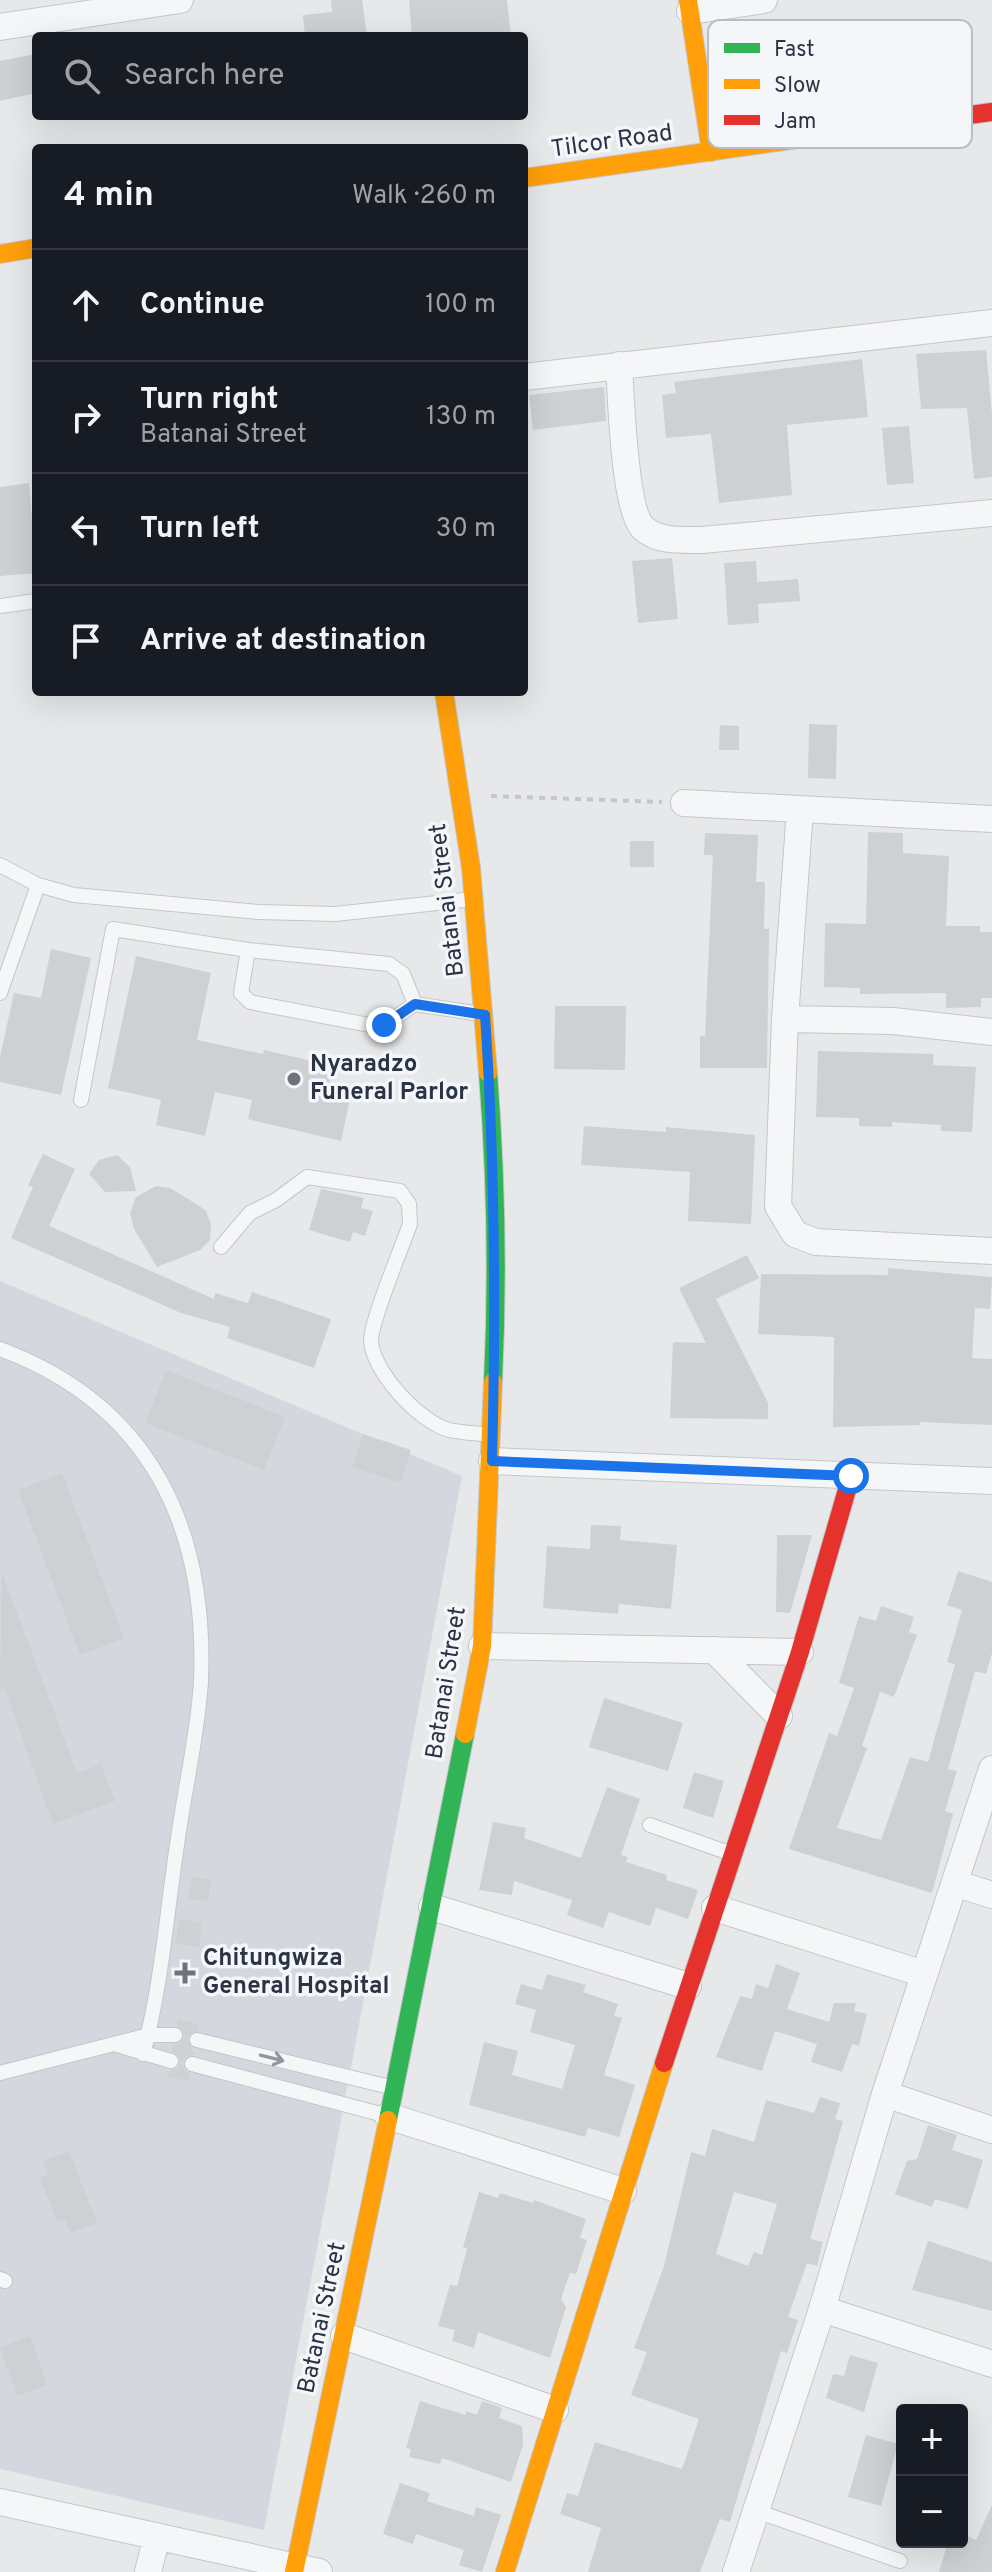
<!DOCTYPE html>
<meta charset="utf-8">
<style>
:root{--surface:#171b24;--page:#20242c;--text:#f1f3f6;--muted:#9ea1a6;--line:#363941}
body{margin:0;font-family:Overpass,sans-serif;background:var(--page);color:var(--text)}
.controls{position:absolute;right:24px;bottom:24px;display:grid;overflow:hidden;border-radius:8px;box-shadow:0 8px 32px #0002}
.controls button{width:72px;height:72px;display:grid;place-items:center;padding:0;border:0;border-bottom:2px solid var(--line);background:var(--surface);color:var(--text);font:40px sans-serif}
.stop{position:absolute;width:24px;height:24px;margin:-18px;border:6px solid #1a73e8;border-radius:50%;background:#fff}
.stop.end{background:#1a73e8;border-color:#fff;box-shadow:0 2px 8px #0008}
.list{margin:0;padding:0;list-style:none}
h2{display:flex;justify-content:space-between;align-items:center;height:104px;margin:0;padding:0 32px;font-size:34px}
h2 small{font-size:26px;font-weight:400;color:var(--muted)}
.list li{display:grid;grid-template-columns:52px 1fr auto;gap:24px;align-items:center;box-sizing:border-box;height:112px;padding:0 32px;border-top:2px solid var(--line)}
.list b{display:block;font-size:30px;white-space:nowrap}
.list p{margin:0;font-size:26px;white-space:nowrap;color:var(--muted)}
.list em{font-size:26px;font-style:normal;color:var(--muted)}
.icon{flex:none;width:44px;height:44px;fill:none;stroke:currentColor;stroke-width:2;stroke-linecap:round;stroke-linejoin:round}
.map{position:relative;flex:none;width:992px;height:2572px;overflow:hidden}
.search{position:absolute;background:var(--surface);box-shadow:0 8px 32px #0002;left:32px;top:32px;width:496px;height:88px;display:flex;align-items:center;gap:20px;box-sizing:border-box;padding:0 28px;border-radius:8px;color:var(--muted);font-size:30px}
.panel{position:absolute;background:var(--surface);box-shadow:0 8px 32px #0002;left:32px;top:144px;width:496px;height:552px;border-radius:8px}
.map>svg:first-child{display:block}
.built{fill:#d4d7dd}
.building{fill:#ced0d3;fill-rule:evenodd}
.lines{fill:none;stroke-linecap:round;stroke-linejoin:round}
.lane-casing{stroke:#c4c6c8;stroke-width:16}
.street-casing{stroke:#c4c6c8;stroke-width:28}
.fast-casing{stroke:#c4c6c8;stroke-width:20}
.slow-casing{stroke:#c4c6c8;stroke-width:20}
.jam-casing{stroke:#c4c6c8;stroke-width:20}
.path{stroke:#c5c6ca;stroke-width:4;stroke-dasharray:6 6;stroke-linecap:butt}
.lane{stroke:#f5f6f7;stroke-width:14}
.street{stroke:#f5f6f7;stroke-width:26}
.fast{stroke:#30b455;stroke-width:18}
.slow{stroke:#ff9f0a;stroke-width:18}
.jam{stroke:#e5322d;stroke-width:18}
.oneway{stroke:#90959e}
.route{stroke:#1a73e8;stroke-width:10}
.poi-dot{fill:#6c737f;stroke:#f4f6f9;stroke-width:3}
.labels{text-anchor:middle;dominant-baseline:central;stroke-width:7;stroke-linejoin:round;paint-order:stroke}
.street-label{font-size:24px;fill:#2b3445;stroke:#f4f6f9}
.poi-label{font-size:24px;font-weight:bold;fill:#2b3445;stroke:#f4f6f9;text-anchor:start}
.key{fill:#f4f6f9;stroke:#b8bcc3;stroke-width:2}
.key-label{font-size:22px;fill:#2b3445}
</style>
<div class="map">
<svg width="992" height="2572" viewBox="0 0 992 2572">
<rect width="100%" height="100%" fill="#e6e8ea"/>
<path class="built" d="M 0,1281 L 462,1476 L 264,2530 L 0,2469 Z"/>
<path class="building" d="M 331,0 L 362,0 L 367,36 L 305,36 L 303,15 L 332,12 Z
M 409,0 L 507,0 L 511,36 L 412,36 Z
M 36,54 L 36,93 L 0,101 L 0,61 Z
M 986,350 L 992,414 L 992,477 L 974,479 L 967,408 L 921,409 L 916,354 Z
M 862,359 L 868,417 L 787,425 L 792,495 L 719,503 L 711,434 L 666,438 L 662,395 L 676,393 L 674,382 Z
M 604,387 L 606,421 L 533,430 L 529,395 Z
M 909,426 L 914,483 L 887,485 L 882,428 Z
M 29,483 L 36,573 L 0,576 L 0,487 Z
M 672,558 L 678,619 L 638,623 L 632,561 Z
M 756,561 L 757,582 L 798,579 L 800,601 L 758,604 L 759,623 L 728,625 L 724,563 Z
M 809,724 L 837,725 L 836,779 L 808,778 Z
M 720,725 L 739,726 L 739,750 L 719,750 Z
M 868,832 L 903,833 L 903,853 L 949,856 L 946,926 L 980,926 L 980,932 L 992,932 L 992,998 L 981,998 L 981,1007 L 946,1008 L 946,993 L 860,994 L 860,988 L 824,987 L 825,923 L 866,924 Z
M 705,833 L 758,835 L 756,882 L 765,882 L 764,929 L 769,929 L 767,1068 L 700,1068 L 700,1036 L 705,1036 L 713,855 L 704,855 Z
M 630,841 L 654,841 L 654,867 L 630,867 Z
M 51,949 L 91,958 L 61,1095 L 0,1082 L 0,1057 L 14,993 L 41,998 Z
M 136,956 L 211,973 L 197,1040 L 263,1054 L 264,1050 L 334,1066 L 329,1085 L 352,1090 L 341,1141 L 248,1119 L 252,1100 L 215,1092 L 205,1136 L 156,1125 L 161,1100 L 108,1088 Z
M 555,1006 L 626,1006 L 625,1070 L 554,1069 Z
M 818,1051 L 934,1054 L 933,1065 L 976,1067 L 972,1132 L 941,1131 L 941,1125 L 892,1122 L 892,1127 L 859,1126 L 859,1118 L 816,1117 Z
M 584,1126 L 666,1132 L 666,1127 L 755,1135 L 751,1224 L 688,1221 L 690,1172 L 581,1165 Z
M 43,1154 L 75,1169 L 49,1226 L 214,1299 L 215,1293 L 248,1303 L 252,1292 L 331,1319 L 314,1368 L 227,1338 L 230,1327 L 181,1313 L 11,1238 L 33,1187 L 28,1185 Z
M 117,1155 L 130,1167 L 136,1191 L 105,1192 L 89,1174 L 99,1160 Z
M 156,1186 L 170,1188 L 198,1205 L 206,1211 L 211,1224 L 210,1240 L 200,1250 L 157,1267 L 134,1229 L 130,1213 L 136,1197 Z
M 321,1189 L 364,1198 L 361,1208 L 373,1211 L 365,1236 L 353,1232 L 350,1242 L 309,1230 Z
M 747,1255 L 759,1278 L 716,1299 L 768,1403 L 768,1419 L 670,1418 L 673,1342 L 706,1343 L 679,1288 Z
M 888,1268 L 992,1277 L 990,1309 L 975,1308 L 972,1358 L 992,1359 L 992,1425 L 920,1422 L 920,1425 L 833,1427 L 834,1337 L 758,1334 L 761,1274 L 888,1275 Z
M 166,1370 L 285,1417 L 264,1470 L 145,1423 Z
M 363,1434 L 411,1450 L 400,1483 L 352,1467 Z
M 62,1473 L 124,1638 L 80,1655 L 18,1490 Z
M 591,1525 L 621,1526 L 620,1540 L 677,1545 L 671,1609 L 619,1604 L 618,1614 L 543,1608 L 547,1546 L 590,1549 Z
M 777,1535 L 812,1535 L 790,1613 L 776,1612 Z
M 958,1571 L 992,1582 L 992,1653 L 986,1674 L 975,1671 L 948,1769 L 957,1771 L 945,1811 L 953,1814 L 932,1893 L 789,1849 L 829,1733 L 837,1736 L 854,1688 L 839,1683 L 859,1616 L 876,1621 L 881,1606 L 914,1617 L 909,1632 L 917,1635 L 894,1697 L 880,1692 L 862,1746 L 867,1748 L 837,1828 L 881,1840 L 910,1757 L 928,1762 L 955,1664 L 947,1662 L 962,1610 L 947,1605 Z
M 2,1573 L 77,1773 L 101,1764 L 115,1801 L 53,1824 L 5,1690 L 0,1691 Z
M 604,1698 L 683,1723 L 668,1771 L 589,1747 Z
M 694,1772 L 724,1781 L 713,1818 L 683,1808 Z
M 607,1787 L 640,1799 L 621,1855 L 628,1857 L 626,1862 L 667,1875 L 666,1880 L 698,1890 L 688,1919 L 656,1908 L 650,1926 L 609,1912 L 603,1928 L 567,1915 L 572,1900 L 514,1881 L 512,1895 L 479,1890 L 493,1822 L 526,1828 L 524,1838 L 581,1858 Z
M 191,1877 L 211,1879 L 208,1901 L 189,1899 Z
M 179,1919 L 202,1923 L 199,1947 L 176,1944 Z
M 776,1964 L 800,1973 L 787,2009 L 829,2022 L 834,2003 L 856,2003 L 854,2011 L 867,2014 L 859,2046 L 852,2044 L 842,2072 L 811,2062 L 817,2044 L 775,2031 L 762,2071 L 716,2057 L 740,1996 L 752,1999 L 756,1984 L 768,1988 Z
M 547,1974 L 586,1985 L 583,1992 L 618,2004 L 614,2016 L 622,2018 L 604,2075 L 635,2085 L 619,2137 L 588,2128 L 585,2137 L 469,2105 L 484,2042 L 518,2051 L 512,2075 L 562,2089 L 575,2045 L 530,2032 L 536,2010 L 515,2004 L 521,1984 L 542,1990 Z
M 178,2020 L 199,2024 L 198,2030 L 187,2038 L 194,2054 L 186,2056 L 182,2062 L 184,2070 L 191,2074 L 189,2081 L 168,2077 L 169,2071 L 177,2069 L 181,2063 L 179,2055 L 172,2051 L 173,2045 L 181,2043 L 185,2036 L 177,2025 Z
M 820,2097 L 840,2103 L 835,2119 L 843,2121 L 810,2239 L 823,2242 L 817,2266 L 807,2263 L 788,2317 L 798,2320 L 787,2353 L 781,2351 L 730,2522 L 720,2519 L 700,2572 L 588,2572 L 601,2528 L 560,2514 L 567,2493 L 578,2496 L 595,2442 L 682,2469 L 699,2419 L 631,2395 L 647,2352 L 634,2348 L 664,2266 L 691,2152 L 705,2156 L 712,2129 L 754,2142 L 766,2100 L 814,2113 ZM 734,2192 L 777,2204 L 762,2255 L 754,2252 L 748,2266 L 716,2254 Z
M 928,2125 L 957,2135 L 952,2150 L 983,2160 L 968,2209 L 935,2199 L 932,2207 L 895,2194 L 907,2161 L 917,2159 Z
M 69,2151 L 97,2223 L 70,2233 L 65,2219 L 57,2222 L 40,2178 L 48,2175 L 43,2161 Z
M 479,2192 L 498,2198 L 500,2193 L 533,2203 L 534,2200 L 586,2219 L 580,2238 L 587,2240 L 576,2274 L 570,2273 L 561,2299 L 566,2307 L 550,2358 L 478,2332 L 474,2348 L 452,2341 L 455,2330 L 438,2326 L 450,2285 L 457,2286 L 467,2249 L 463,2247 Z
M 928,2241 L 992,2262 L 992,2311 L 912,2290 Z
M 30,2336 L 47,2385 L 17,2396 L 0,2347 Z
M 850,2355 L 878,2363 L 864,2412 L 826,2398 L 833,2374 L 844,2376 Z
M 420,2401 L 465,2415 L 466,2411 L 477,2415 L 482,2401 L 502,2408 L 499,2418 L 522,2426 L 523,2445 L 511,2482 L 442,2458 L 440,2464 L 409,2457 L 411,2449 L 406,2448 Z
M 866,2435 L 898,2444 L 881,2506 L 848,2497 Z
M 400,2483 L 430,2493 L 427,2501 L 474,2516 L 476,2507 L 501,2515 L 482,2572 L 459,2565 L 464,2550 L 416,2534 L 413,2544 L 383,2534 Z
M 992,2505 L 992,2572 L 939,2572 L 948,2542 L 962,2542 L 962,2533 L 976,2540 Z"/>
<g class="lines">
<defs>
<path id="lane" d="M 0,606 L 36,601
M 0,865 L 38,885 L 0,993
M 38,885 L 74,895 L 258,912 L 335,914 L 474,899
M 248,950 L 241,993 L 250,1002 L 369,1025 L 384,1025 L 415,1004
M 81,1100 L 113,929 L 248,950 L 389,964 L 403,974 L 415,1004 L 481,1014
M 221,1247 L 250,1213 L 276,1200 L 307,1177 L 400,1191 L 409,1204 L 410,1224 C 402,1247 371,1321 371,1340 C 372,1371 419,1422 449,1430 C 462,1433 477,1433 491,1435
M 0,1349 C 151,1405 207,1528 201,1681 C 198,1733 185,1787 178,1838 C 167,1909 162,1984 143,2054
M 650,1825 L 732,1854
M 197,2040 L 394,2088
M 114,2044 L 171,2061
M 192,2064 L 388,2116
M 0,2073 L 149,2035 L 175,2035
M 0,2279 L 5,2281
M 756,2511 L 900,2561"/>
<path id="street" d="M 690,11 L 764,0
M 0,27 L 180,0
M 619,365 C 621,396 624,509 643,528 C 658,542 683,540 702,540 L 992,513
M 524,377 L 992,323
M 684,803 L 992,819
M 800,809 L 785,1019 L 778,1206 L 795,1234 L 816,1242 L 992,1251
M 785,1019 L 893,1021 L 992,1032
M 492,1461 L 992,1481
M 482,1646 L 800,1652
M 714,1650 L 779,1716
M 957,1884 L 992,1895
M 432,1907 L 688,1986
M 715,1908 L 924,1974
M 885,2094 L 992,2130
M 388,2116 L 623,2191
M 822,2309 L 992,2364
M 344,2336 L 555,2410
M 0,2502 L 319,2572
M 148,2572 L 157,2536
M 736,2572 L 822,2309 L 885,2094 L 992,1769"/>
<path id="fast" d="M 488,1073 C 496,1176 498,1279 493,1382
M 388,2120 L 465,1734"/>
<path id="slow" d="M 688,0 L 711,152
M 524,178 L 882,127
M 0,254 L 36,248
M 444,692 L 471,868 L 488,1073
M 465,1734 L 482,1646 L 493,1382
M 294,2572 L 388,2120
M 505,2572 L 664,2063"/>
<path id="jam" d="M 882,127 L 992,112
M 664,2063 L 800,1652 L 851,1476"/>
</defs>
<use href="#lane" class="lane-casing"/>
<use href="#street" class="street-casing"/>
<use href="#fast" class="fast-casing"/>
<use href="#slow" class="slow-casing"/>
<use href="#jam" class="jam-casing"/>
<path class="path" d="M 491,796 L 662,802"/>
<use href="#lane" class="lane"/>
<use href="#street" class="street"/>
<use href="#fast" class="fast"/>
<use href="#slow" class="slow"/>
<use href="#jam" class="jam"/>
</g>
<defs><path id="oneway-shaft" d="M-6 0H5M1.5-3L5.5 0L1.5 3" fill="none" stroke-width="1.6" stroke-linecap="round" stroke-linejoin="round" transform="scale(2)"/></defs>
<use class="oneway" href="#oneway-shaft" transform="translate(272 2058) rotate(14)"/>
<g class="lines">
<path class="route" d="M 384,1025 L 415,1004 L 485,1015 C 495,1164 496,1312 492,1461 L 851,1476"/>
</g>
<g class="poi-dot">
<circle cx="294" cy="1079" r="8"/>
<path d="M181 1961h8v8h8v8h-8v8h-8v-8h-8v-8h8z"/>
</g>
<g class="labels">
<g class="street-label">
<text transform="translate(612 142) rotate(-8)">Tilcor Road</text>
<text transform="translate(448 900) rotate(-97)">Batanai Street</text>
<text transform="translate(447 1683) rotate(-81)">Batanai Street</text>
<text transform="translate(323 2318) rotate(-78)">Batanai Street</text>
</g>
<g class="poi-label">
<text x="310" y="1065">Nyaradzo<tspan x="310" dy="28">Funeral Parlor</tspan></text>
<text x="203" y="1959">Chitungwiza<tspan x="203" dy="28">General Hospital</tspan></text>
</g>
</g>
<rect x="708" y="20" width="264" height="128" rx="12" class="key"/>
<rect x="724" y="43" width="36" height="10" fill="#30b455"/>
<rect x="724" y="79" width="36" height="10" fill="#ff9f0a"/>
<rect x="724" y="115" width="36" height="10" fill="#e5322d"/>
<g class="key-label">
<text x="774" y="56">Fast</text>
<text x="774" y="92">Slow</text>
<text x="774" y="128">Jam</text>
</g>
</svg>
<div class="controls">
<button>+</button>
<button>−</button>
</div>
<div class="stop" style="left:851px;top:1476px"></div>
<div class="stop end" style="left:384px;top:1025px"></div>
<div class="search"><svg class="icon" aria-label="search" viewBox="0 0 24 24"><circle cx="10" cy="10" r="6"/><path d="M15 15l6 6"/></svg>Search here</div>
<section class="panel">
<h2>4 min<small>Walk · 260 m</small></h2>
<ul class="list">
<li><svg class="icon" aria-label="ahead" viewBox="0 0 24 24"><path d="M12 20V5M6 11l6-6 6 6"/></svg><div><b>Continue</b></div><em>100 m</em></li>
<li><svg class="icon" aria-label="right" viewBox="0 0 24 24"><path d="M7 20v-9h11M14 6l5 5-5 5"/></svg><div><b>Turn right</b><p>Batanai Street</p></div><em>130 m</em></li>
<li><svg class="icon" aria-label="left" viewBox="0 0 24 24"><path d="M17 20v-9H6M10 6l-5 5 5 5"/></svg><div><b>Turn left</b></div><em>30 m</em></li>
<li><svg class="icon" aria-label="arrive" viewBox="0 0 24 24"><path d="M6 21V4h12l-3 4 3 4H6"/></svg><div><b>Arrive at destination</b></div></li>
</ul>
</section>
</div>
